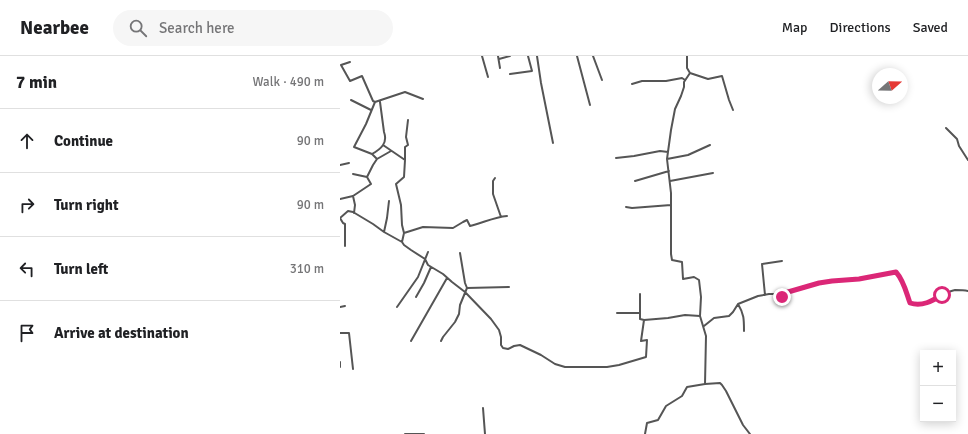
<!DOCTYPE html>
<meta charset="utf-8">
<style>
:root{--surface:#fff;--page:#f6f6f6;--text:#202124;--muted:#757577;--line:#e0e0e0}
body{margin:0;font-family:Signika,sans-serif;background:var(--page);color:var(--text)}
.controls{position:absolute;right:12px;bottom:12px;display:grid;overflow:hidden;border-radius:0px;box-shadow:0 2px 10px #0003}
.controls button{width:36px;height:36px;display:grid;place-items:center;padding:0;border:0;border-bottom:1px solid var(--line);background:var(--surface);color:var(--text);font:20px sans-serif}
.compass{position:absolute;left:532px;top:12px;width:36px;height:36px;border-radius:50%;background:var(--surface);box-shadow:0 2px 10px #0003;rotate:70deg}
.stop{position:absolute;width:12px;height:12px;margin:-9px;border:3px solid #db2777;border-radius:50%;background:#fff}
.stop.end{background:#db2777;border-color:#fff;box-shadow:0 1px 4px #0008}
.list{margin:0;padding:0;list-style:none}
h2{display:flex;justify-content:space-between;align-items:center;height:52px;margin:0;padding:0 16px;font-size:17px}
h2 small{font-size:13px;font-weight:400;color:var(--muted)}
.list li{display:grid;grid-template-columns:26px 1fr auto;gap:12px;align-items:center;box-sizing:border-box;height:64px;padding:0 16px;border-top:1px solid var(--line)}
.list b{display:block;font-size:15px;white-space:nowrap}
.list em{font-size:13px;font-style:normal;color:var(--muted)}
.icon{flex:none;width:22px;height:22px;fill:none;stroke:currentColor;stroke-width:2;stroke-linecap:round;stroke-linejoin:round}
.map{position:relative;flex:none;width:628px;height:378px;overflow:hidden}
header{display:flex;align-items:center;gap:24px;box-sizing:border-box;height:56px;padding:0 20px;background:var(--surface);border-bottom:1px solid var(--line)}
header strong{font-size:19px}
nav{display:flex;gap:22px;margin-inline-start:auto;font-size:14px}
.search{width:280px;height:36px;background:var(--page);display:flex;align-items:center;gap:10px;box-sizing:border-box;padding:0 14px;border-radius:22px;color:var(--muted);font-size:15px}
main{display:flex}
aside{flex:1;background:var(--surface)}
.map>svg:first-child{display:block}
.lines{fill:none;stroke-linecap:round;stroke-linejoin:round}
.minor{stroke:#555;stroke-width:2}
.route{stroke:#db2777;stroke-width:5}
</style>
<header>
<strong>Nearbee</strong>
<div class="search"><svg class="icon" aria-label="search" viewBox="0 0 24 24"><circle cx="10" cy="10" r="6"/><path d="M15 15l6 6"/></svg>Search here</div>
<nav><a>Map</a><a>Directions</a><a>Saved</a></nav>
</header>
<main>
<aside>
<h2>7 min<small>Walk · 490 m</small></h2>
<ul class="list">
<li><svg class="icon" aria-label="ahead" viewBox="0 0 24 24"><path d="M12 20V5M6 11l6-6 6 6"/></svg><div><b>Continue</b></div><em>90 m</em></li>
<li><svg class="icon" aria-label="right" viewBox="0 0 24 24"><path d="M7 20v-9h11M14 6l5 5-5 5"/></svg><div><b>Turn right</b></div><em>90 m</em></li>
<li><svg class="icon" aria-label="left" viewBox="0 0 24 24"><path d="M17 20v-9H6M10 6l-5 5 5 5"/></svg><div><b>Turn left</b></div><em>310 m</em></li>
<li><svg class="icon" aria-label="arrive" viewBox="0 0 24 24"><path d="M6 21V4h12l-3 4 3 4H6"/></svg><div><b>Arrive at destination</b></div></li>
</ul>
</aside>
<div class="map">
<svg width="628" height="378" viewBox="0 0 628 378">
<rect width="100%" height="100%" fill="#fff"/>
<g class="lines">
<path class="minor" d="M 142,0 L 148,21
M 158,0 L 160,12
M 197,0 L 201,27 L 213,87
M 237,0 L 250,49
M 253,0 L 262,24
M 159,3 L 170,0
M 1,9 L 10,25 L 22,20 L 33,45 L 35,46 L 65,36 L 83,43
M 1,9 L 10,6
M 350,17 L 368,23 L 382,20 L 389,44 L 393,54
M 170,18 L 192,15 L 188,0
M 292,28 L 302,25 L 326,25 L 342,22 L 345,24
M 11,44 L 31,54
M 606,72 L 617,83 L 619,90 L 628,104
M 43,89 L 65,104 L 64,121 L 56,128 L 61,149 L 62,169 L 64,177 L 62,186
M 32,98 C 41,93 48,87 44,76 L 40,46
M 276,102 L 294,100 L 320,95 L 328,96
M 37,103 L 51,95
M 327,103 L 348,99 L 370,89
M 65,104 L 65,91 L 68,89 L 66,81 L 68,64
M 0,109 L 9,107
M 13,118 L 27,121
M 155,122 L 153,125 L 153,138 L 161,161
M 295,125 L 329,115
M 330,125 L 373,117
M 13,140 L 15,149 L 14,157
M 0,143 L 13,140 L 31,128 L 27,121 L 33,109 L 37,103 L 32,98 L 14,91 L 26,68 L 35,46
M 286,151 L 292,152 L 331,149
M 0,162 L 8,155 L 13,156 L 33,168 L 44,176 L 62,186 L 64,189 L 71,194 L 85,203 L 88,209 L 103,218 L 112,226 L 125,236 L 151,263 L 159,274 L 161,281 L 161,289 L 163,292 L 168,293 L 174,290 L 180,289 L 201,299 L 215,308 L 225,311 L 267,311 L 279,309 L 306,301 L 307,284 L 301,285 L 304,264 L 328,262 L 345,259 L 360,260
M 0,162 L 3,167 L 5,168 L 5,190
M 44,176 L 47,162 L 49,145
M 64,177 L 83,171 L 113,172 L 123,166 L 127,164 L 130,170 C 143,167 154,161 167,160
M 120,197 L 125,227 L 127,232
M 300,238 L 300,263 L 304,264
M 425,239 L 422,208 L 442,205
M 76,241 L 84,227 L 91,211
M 398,248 C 404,258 404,263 404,275
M 0,251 L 5,250
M 57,251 L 78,221 L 88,196
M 277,257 L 300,257
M 364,270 L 374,262 L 389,260 L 393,256 L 398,248 L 418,240 L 429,238 L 434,238 L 442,241 C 455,232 476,227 492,225 C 501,224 510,224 520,223 C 532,221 544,219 556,216 C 564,225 566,236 570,247 C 588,254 598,237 615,234 C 619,234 624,234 628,235
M 0,277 L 9,277 L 13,313
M 71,285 L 107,222
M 101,285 L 103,281 L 115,266 L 119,258 L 120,249 L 127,232 L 169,231
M 0,306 L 0,311
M 365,328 L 380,327 L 382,329 L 386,335 L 403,369 L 410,378
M 143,352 L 145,378
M 65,378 L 84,378
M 305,378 L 307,367 L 318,364 L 326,350 L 342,340 L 347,331 L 365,328 L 366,280 L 360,260 L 361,241 L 359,224 L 354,221 L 343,223 L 342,206 L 332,204 L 331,198 L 331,137 L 327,103 L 331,74 L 335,53 L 341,40 L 344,31 L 344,26 L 350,17 L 347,12 L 347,0"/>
</g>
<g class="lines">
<path class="route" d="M 442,241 L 448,236 L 479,227 L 492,225 L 519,223 L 556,216 C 564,225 566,236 570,247 C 582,251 592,245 602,239"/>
</g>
</svg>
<div class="controls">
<button>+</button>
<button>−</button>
</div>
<svg class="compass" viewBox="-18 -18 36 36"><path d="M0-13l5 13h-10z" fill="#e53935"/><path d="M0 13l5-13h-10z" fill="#757577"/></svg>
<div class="stop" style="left:602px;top:239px"></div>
<div class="stop end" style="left:442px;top:241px"></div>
</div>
</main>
